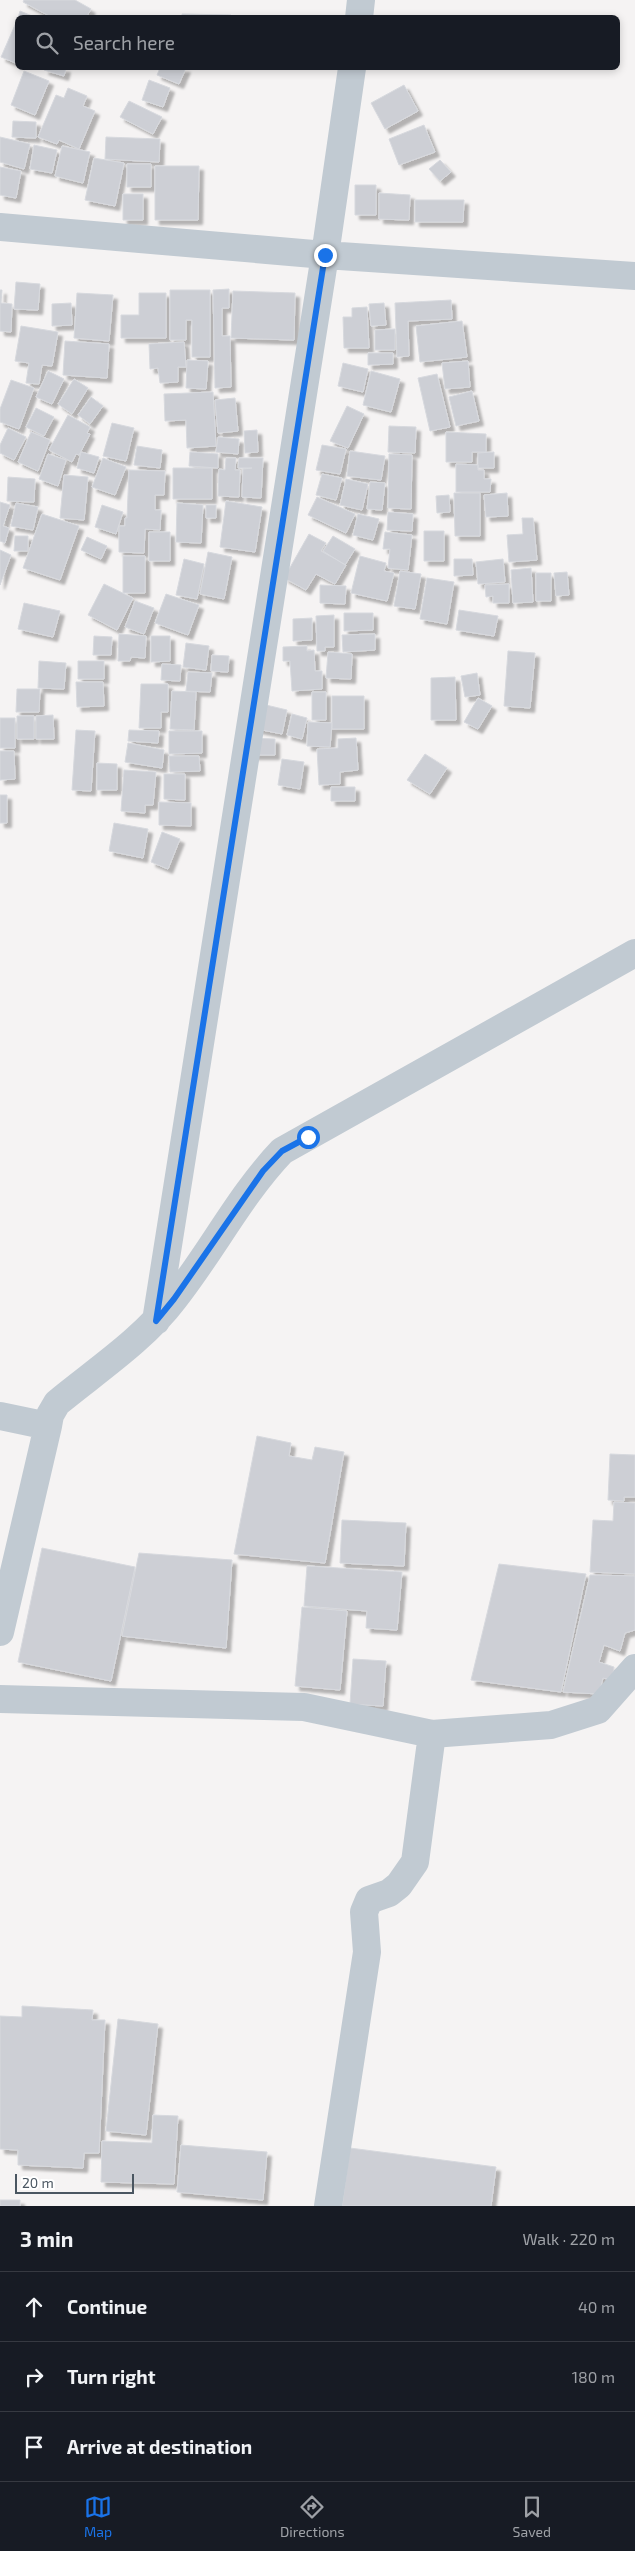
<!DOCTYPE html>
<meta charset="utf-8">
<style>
:root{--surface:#171b24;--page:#242831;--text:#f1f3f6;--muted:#9ea1a6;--line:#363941;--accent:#1a73e8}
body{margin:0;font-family:"Exo 2",sans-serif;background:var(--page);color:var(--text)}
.scale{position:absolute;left:15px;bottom:12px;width:119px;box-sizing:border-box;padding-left:5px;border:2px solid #4a5661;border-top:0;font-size:14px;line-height:18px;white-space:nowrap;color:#4a5661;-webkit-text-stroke:4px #fff;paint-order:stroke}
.stop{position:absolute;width:15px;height:15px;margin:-11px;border:4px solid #1a73e8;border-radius:50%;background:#fff}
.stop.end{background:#1a73e8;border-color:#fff;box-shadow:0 1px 5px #0008}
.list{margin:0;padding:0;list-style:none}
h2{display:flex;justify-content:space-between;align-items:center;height:65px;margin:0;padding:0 20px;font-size:21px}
h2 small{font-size:16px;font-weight:400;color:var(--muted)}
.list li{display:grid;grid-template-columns:32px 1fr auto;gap:15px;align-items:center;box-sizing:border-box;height:70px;padding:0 20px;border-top:1px solid var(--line)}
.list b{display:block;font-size:19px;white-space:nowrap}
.list em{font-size:16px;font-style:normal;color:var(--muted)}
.icon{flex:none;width:28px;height:28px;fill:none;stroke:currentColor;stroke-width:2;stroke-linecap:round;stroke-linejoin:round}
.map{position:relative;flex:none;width:635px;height:2206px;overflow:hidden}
.search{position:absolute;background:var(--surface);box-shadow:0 2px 8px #0003;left:15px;right:15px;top:15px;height:55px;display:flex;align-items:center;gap:12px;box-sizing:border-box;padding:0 18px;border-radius:8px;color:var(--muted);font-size:19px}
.sheet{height:275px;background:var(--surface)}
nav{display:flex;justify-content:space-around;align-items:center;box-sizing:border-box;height:70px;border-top:1px solid var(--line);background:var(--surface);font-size:14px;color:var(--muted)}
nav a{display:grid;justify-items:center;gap:2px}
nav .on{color:var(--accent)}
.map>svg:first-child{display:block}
.building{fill:#cdcfd5;stroke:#d7d9de;filter:url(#shadow)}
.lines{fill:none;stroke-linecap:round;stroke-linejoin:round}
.street{stroke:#c1cad2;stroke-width:28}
.route{stroke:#1a73e8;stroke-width:6}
</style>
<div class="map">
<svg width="635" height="2206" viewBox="0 0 635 2206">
<defs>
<filter id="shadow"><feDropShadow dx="4.5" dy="4.5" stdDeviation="1" flood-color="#0004"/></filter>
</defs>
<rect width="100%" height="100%" fill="#f5f3f3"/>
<path class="building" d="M 24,0 L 75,0 L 91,9 L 86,18 L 53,18 L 23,2 Z
M 20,11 L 37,18 L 18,18 Z
M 182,14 L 231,15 L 231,18 L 182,18 Z
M 18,18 L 18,64 L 1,57 Z
M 45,68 L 66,68 L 64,76 L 44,70 Z
M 160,68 L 186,68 L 179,84 L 157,75 Z
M 24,71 L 49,81 L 35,115 L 11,105 Z
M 149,80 L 170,88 L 163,107 L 142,100 Z
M 404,85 L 418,111 L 385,129 L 371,103 Z
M 68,88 L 87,96 L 83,106 L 95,111 L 79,149 L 59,140 L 57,144 L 38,137 L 56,95 L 64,98 Z
M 129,101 L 162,117 L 153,134 L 120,117 Z
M 13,121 L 36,122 L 36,138 L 12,137 Z
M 424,125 L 435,152 L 399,165 L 389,139 Z
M 0,137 L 30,144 L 24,169 L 0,162 Z
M 106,137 L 160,139 L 159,162 L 105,159 Z
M 34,145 L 57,150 L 52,173 L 30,169 Z
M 62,146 L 90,152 L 83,183 L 55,176 Z
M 94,158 L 124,163 L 115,206 L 85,200 Z
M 440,160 L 451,172 L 440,181 L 429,169 Z
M 127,164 L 151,164 L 151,187 L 127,187 Z
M 155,166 L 199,166 L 198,220 L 155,220 Z
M 0,167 L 21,171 L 16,198 L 0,195 Z
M 355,185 L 376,185 L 376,215 L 355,215 Z
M 379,193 L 410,195 L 409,220 L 379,219 Z
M 123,194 L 143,194 L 143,220 L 123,220 Z
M 415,200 L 464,200 L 463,222 L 415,222 Z
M 16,282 L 40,284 L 38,310 L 14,309 Z
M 229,289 L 229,308 L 222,308 L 222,336 L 230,336 L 231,387 L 215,388 L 213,290 Z
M 0,290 L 2,290 L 1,303 L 12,304 L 11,332 L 0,331 Z
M 170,290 L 210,290 L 210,357 L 192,357 L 192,320 L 186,320 L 186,340 L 170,340 Z
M 233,291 L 295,293 L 294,340 L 231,338 Z
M 77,293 L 113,295 L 109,341 L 74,338 Z
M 139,293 L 166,293 L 166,338 L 121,338 L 121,315 L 139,315 Z
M 451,300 L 452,319 L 408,321 L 409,356 L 397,357 L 395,303 Z
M 71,303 L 72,325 L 52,326 L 52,304 Z
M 384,303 L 386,325 L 371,326 L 369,304 Z
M 367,307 L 369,348 L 344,348 L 343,317 L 352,317 L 352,308 Z
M 462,321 L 467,357 L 420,362 L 416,326 Z
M 21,326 L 58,332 L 52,366 L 42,365 L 39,384 L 26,383 L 29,363 L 15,361 Z
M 395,329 L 395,350 L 375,350 L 375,330 Z
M 65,341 L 109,344 L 107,378 L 63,375 Z
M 184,342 L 186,367 L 178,367 L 178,382 L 160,383 L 158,368 L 150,369 L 149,344 Z
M 368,353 L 393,353 L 393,364 L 368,365 Z
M 187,360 L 208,361 L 206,389 L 186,388 Z
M 468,361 L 470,387 L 445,389 L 442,363 Z
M 343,363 L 368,369 L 363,392 L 338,386 Z
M 48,371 L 64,379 L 52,404 L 36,397 Z
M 371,371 L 400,379 L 391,412 L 363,405 Z
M 437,374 L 450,427 L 430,431 L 418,378 Z
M 74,379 L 88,388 L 72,414 L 58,404 Z
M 11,380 L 34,388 L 19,429 L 0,422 L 0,409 Z
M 472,391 L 479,421 L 456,426 L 449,397 Z
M 213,392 L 216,446 L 187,448 L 186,420 L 165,421 L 164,394 Z
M 91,397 L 103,406 L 90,424 L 78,415 Z
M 235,398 L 238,431 L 218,433 L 215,400 Z
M 347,406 L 364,414 L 348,448 L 330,441 Z
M 36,408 L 54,417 L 44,436 L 26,427 Z
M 68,415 L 90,427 L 87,433 L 90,434 L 79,455 L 76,454 L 72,462 L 49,450 Z
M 112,423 L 134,428 L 126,461 L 103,456 Z
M 389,426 L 416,427 L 415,453 L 388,452 Z
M 8,428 L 26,437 L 14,460 L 0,453 L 0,445 Z
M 257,430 L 258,452 L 245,453 L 244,431 Z
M 31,432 L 50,440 L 38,471 L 18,462 Z
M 446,432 L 486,434 L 486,452 L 472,452 L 472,462 L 446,462 Z
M 218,437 L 239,439 L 238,454 L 216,452 Z
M 322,445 L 346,449 L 340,474 L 316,470 Z
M 137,446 L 162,450 L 160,468 L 134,465 Z
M 350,451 L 385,456 L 381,480 L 347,476 Z
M 81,452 L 99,457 L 94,473 L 77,468 Z
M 190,452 L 218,454 L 218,468 L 189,466 Z
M 494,452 L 494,468 L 478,468 L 478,453 Z
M 48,454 L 66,460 L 58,486 L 39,479 Z
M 389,454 L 412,455 L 411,509 L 388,508 Z
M 103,458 L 126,467 L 115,495 L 92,487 Z
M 226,458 L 236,458 L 235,470 L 240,470 L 239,497 L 218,496 L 219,469 L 225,470 Z
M 239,458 L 263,458 L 261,498 L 242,497 L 243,469 L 252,468 L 238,468 Z
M 456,464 L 478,465 L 478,470 L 484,470 L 484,479 L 491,479 L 490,492 L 456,492 Z
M 173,468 L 212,468 L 212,499 L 173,499 Z
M 129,470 L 165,471 L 164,495 L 155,495 L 155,510 L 161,510 L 160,530 L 145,529 L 144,553 L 119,552 L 119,526 L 125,526 L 125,518 L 127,518 Z
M 322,474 L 342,478 L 336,500 L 316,495 Z
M 64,475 L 88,477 L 84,520 L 60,518 Z
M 8,477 L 35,479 L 34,502 L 7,501 Z
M 346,479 L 368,484 L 362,510 L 340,505 Z
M 370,482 L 385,483 L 382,510 L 367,509 Z
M 454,493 L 480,493 L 480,536 L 455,536 Z
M 507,493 L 508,516 L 486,517 L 484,495 Z
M 449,495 L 450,512 L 437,513 L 436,496 Z
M 317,497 L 355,514 L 346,533 L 308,515 Z
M 226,501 L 262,507 L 255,552 L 220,547 Z
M 0,502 L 10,505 L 3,526 L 9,528 L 5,543 L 0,541 Z
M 16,503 L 38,507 L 33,530 L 11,526 Z
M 177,503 L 203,505 L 201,543 L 176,542 Z
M 102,505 L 123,512 L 116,534 L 95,527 Z
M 206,505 L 216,505 L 216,518 L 206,518 Z
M 388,512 L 413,514 L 412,531 L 387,530 Z
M 42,514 L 79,526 L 60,580 L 23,568 Z
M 358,514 L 379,519 L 373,540 L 353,535 Z
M 522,518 L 533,518 L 537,560 L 509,562 L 507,535 L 523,534 Z
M 424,531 L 444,531 L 444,561 L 424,561 Z
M 149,532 L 170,532 L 170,561 L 149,561 Z
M 385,532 L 412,535 L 408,570 L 388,568 L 390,549 L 383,549 Z
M 309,534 L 326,543 L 321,551 L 346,565 L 335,584 L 316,574 L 306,590 L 284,578 Z
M 15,536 L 28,536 L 28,551 L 14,551 Z
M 333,536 L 355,549 L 345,565 L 323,551 Z
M 87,537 L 107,546 L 101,559 L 81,550 Z
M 0,550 L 11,555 L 0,585 Z
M 208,552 L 232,557 L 224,599 L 200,594 Z
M 123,556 L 145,556 L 145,593 L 123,593 Z
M 360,556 L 386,563 L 384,571 L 394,573 L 387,601 L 351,593 Z
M 184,559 L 204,564 L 197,599 L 176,595 Z
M 454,559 L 472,559 L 473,575 L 454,576 Z
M 503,559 L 505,582 L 478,584 L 476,562 Z
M 531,568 L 533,602 L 513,603 L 511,570 Z
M 400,571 L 421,574 L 415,609 L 394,606 Z
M 567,572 L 569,595 L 556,596 L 554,573 Z
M 536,573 L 551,573 L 551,601 L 536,601 Z
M 427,578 L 454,582 L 447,624 L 420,619 Z
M 104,584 L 133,598 L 117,630 L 88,615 Z
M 509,584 L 509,603 L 493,603 L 493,596 L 486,597 L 485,585 Z
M 320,585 L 346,586 L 345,604 L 320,603 Z
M 166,594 L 199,605 L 188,635 L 155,623 Z
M 135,601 L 154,608 L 144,634 L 125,627 Z
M 24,603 L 60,611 L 53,637 L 18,629 Z
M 459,610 L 498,616 L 494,636 L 456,630 Z
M 344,613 L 373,613 L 373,630 L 344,631 Z
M 334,615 L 334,647 L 325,647 L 325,651 L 317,651 L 316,616 Z
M 312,618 L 312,640 L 293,641 L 293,619 Z
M 119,634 L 146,636 L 145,658 L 131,657 L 130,661 L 118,661 Z
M 375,634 L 375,650 L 343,652 L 342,635 Z
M 94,636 L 112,637 L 111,655 L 93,655 Z
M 151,636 L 170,636 L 170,661 L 151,662 Z
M 186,643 L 209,646 L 206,670 L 183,667 Z
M 307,646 L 307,651 L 314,650 L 315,671 L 322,671 L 322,689 L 292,691 L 290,661 L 283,661 L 283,647 Z
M 508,651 L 535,653 L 530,708 L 504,706 Z
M 328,652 L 352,654 L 351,679 L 326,678 Z
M 212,655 L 229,656 L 228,672 L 211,671 Z
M 39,661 L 66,663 L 64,689 L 38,688 Z
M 78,661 L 104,661 L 104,679 L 78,679 Z
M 162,664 L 181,665 L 180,681 L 161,680 Z
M 188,672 L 212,673 L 210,692 L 186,691 Z
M 477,673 L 480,695 L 465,697 L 461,676 Z
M 455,677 L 456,720 L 431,720 L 431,678 Z
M 76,682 L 103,682 L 104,706 L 77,707 Z
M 141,684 L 168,684 L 168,712 L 161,712 L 161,728 L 139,728 Z
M 17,689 L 40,689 L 39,712 L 16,712 Z
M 172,691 L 196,692 L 194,730 L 170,729 Z
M 312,692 L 326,692 L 326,720 L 312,720 Z
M 332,696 L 364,696 L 364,729 L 332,729 Z
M 478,698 L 492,706 L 478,729 L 464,722 Z
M 262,704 L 287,710 L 282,734 L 257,729 Z
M 292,714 L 307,718 L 302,739 L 287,735 Z
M 53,715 L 54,739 L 36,739 L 36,716 Z
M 17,716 L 34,716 L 34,739 L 17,739 Z
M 0,718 L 15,718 L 15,748 L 0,748 Z
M 308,722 L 332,723 L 330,747 L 307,746 Z
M 76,730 L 95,731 L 91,791 L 72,790 Z
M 129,730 L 159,731 L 158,743 L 128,741 Z
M 169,731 L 202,731 L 202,753 L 169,754 Z
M 251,738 L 275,739 L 275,755 L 251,755 Z
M 356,738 L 358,770 L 340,772 L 340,784 L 319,785 L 317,749 L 338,748 L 338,739 Z
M 128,743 L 164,750 L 162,768 L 125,762 Z
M 0,751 L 14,751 L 15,779 L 0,780 Z
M 425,754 L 447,768 L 430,794 L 407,780 Z
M 169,756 L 199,756 L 200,771 L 170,772 Z
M 282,759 L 304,762 L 300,789 L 278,785 Z
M 97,763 L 117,764 L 117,790 L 97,790 Z
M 124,770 L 156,772 L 153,805 L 145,805 L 145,813 L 121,811 Z
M 164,774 L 185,774 L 185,800 L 164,799 Z
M 331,787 L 355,787 L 355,801 L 331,801 Z
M 0,795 L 7,795 L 7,823 L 0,823 Z
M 159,802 L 191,803 L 191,826 L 159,825 Z
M 114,823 L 148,829 L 143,858 L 109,851 Z
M 162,832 L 180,839 L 168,869 L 151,862 Z
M 257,1436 L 291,1443 L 289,1456 L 312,1460 L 315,1447 L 344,1452 L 325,1563 L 234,1554 Z
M 610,1454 L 635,1455 L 635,1497 L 624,1497 L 624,1501 L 608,1500 Z
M 614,1502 L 635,1503 L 635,1574 L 590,1572 L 593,1520 L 613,1521 Z
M 342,1520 L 406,1523 L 404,1566 L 340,1563 Z
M 42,1548 L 135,1567 L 111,1681 L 18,1662 Z
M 139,1553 L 232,1560 L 226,1648 L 122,1636 Z
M 499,1564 L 586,1574 L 561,1692 L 471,1680 Z
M 307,1566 L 402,1572 L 397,1630 L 366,1628 L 367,1611 L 304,1606 Z
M 590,1575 L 635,1576 L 635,1630 L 625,1633 L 620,1651 L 604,1645 L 599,1662 L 614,1667 L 612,1680 L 603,1678 L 599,1694 L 563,1692 Z
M 302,1607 L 347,1611 L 340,1690 L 295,1686 Z
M 353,1659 L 386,1661 L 383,1706 L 350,1704 Z
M 22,2006 L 93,2010 L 92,2020 L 105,2020 L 99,2153 L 84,2153 L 83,2168 L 18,2165 L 18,2150 L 0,2149 L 0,2016 L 22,2017 Z
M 118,2019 L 158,2024 L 146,2135 L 106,2131 Z
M 153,2115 L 178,2116 L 174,2184 L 101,2182 L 102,2141 L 152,2143 Z
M 181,2145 L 267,2152 L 263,2200 L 177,2192 Z
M 350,2148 L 496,2167 L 491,2206 L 342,2206 Z
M 0,2200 L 20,2200 L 20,2206 L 0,2206 Z"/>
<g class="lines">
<path class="street" d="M 359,18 L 361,0
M 0,227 L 325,255 L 635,276
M 156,1321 L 325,255 L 352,68
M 0,1416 L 48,1426 L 50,1415 L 57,1403 C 97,1370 143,1340 174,1299 C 212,1251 240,1195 282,1151 L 635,953
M 0,1632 L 48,1426
M 0,1699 L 304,1707 L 432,1734 L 551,1725 L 598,1710 L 635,1668
M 328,2206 L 367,1952 L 364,1912 L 369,1900 L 389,1893 L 399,1885 L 415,1862 L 432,1734"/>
</g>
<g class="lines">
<path class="route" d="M 308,1137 L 282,1151 L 263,1171 L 174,1299 L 156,1321 L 325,255"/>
</g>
</svg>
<div class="scale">20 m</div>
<div class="stop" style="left:308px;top:1137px"></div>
<div class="stop end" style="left:325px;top:255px"></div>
<div class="search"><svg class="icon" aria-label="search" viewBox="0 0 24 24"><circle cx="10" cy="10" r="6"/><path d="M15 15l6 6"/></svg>Search here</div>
</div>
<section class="sheet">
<h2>3 min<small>Walk · 220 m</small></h2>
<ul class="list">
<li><svg class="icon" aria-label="ahead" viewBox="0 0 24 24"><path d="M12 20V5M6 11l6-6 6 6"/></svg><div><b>Continue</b></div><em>40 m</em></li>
<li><svg class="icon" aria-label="right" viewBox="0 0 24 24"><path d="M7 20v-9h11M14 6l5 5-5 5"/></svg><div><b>Turn right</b></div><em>180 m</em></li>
<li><svg class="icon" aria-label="arrive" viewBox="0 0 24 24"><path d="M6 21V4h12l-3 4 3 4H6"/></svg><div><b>Arrive at destination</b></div></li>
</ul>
</section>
<nav>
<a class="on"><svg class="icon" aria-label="map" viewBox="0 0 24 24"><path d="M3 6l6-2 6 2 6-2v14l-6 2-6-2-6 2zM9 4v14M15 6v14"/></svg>Map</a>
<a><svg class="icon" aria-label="directions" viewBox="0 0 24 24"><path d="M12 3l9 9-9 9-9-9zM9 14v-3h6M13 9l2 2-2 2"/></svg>Directions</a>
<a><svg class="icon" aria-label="saved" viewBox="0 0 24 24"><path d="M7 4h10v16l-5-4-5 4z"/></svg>Saved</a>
</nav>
